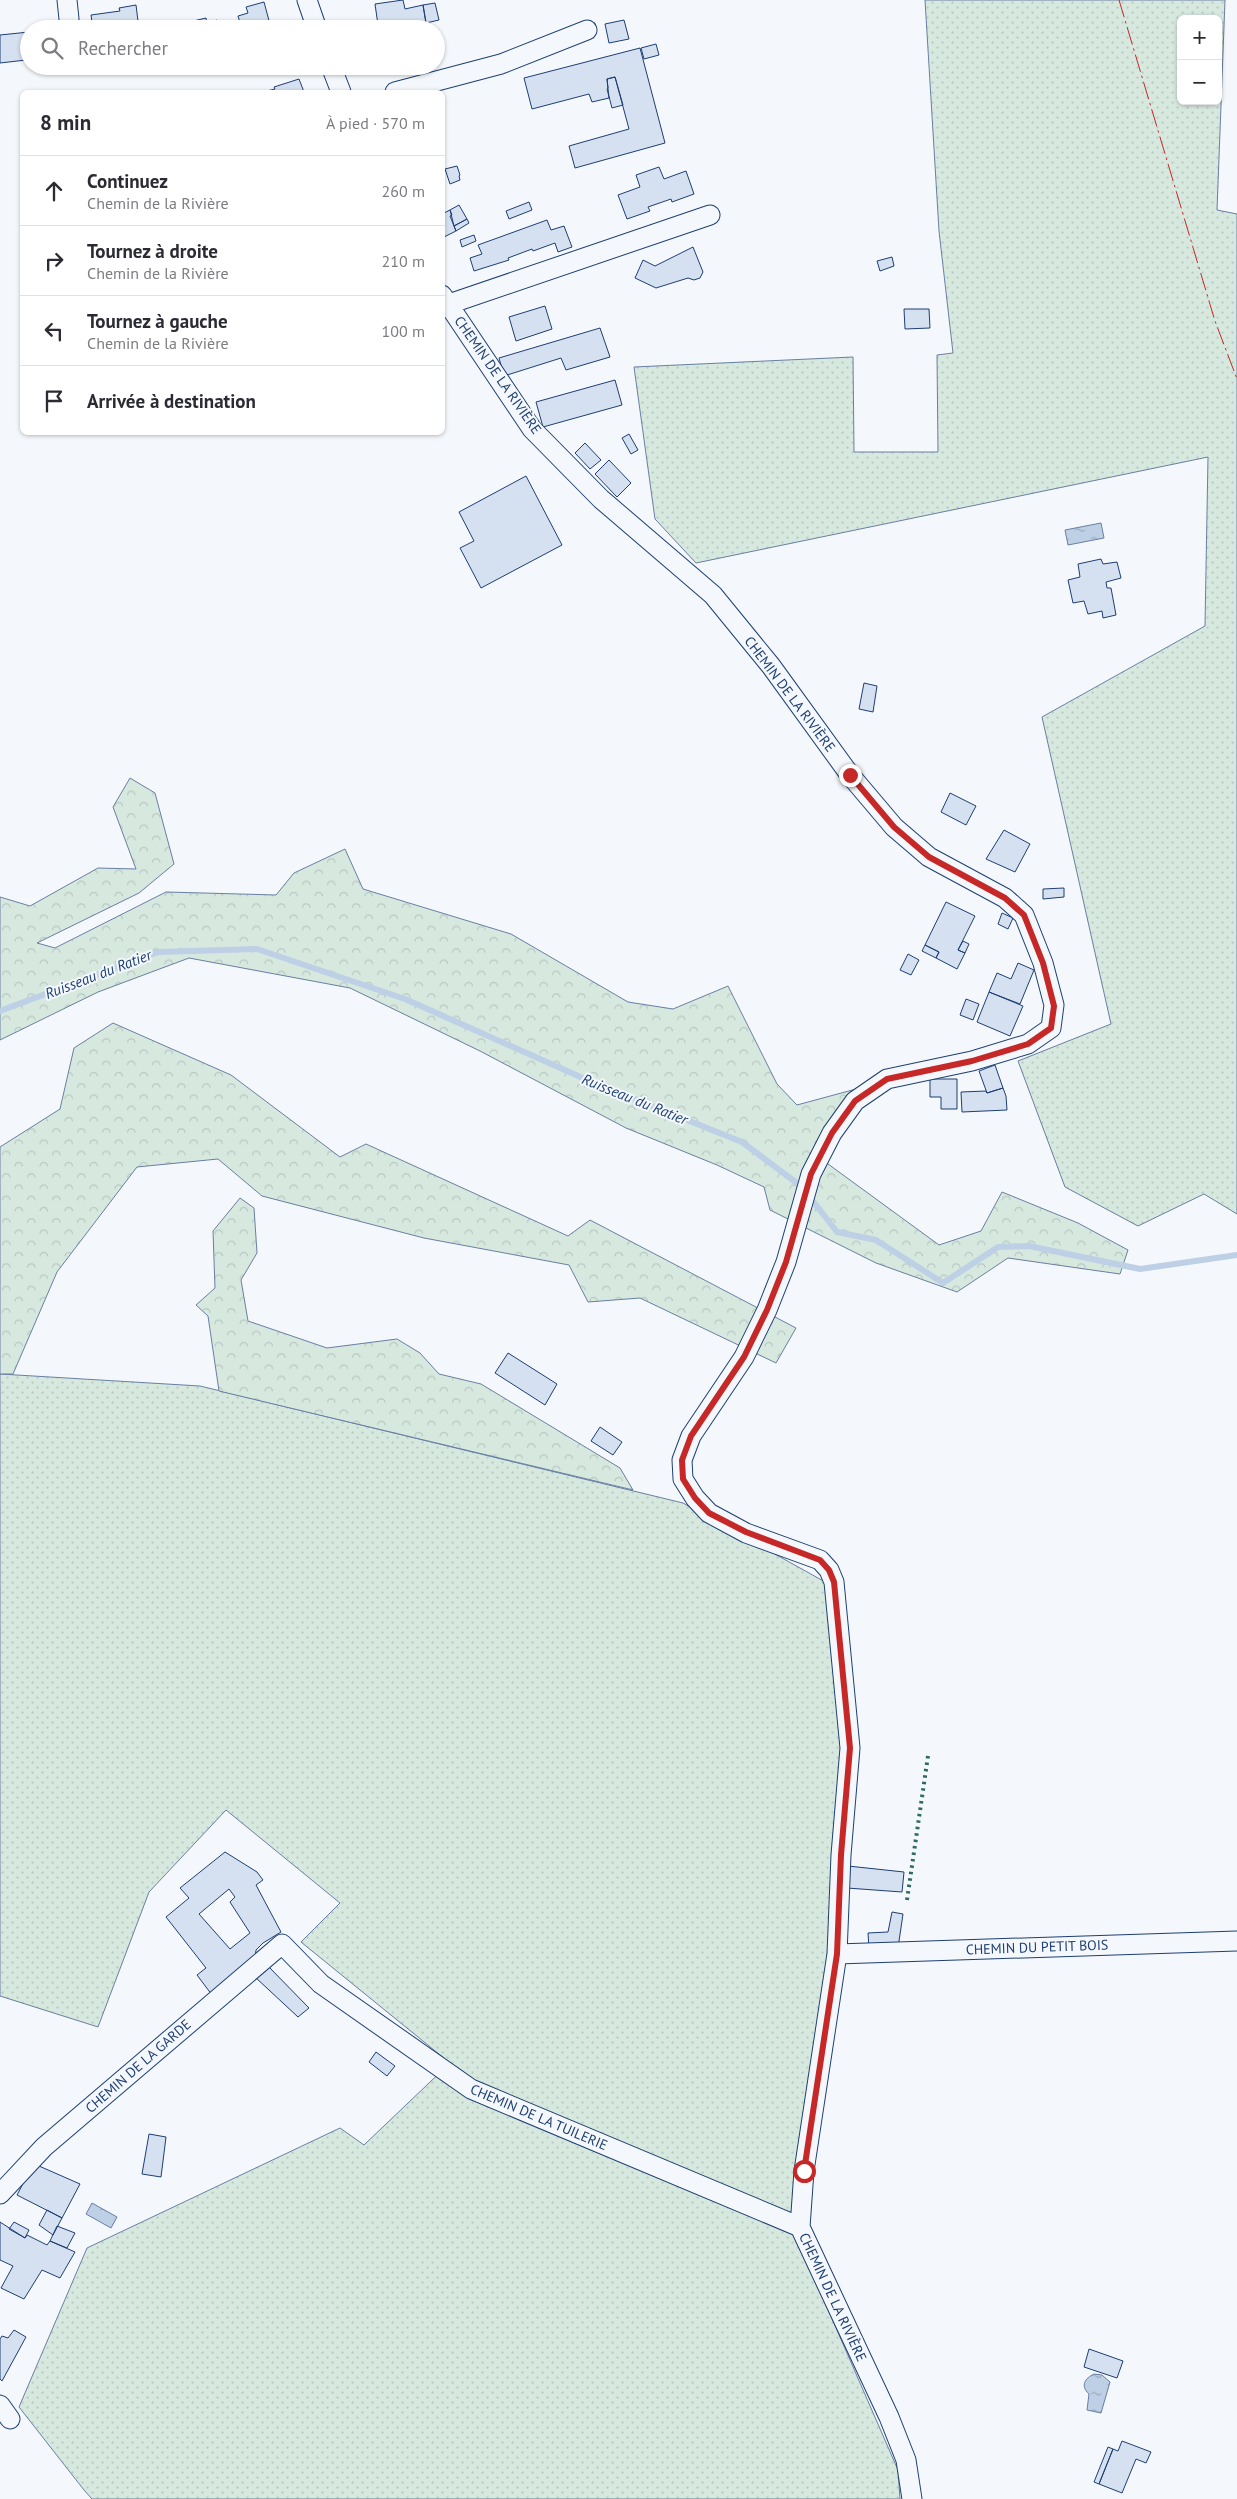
<!DOCTYPE html>
<html lang="fr">
<meta charset="utf-8">
<style>
:root{--surface:#fff;--page:#f7f7f7;--text:#2b2b33;--muted:#7c7c81;--line:#e1e1e2}
body{margin:0;font-family:"PT Sans",sans-serif;background:var(--page);color:var(--text)}
.controls{position:absolute;right:15px;top:15px;display:grid;overflow:hidden;border-radius:8px;box-shadow:0 1px 4px #0004}
.controls button{width:45px;height:45px;display:grid;place-items:center;padding:0;border:0;border-bottom:1px solid var(--line);background:var(--surface);color:var(--text);font:25px sans-serif}
.stop{position:absolute;width:15px;height:15px;margin:-11px;border:4px solid #c62828;border-radius:50%;background:#fff}
.stop.end{background:#c62828;border-color:#fff;box-shadow:0 1px 5px #0008}
.list{margin:0;padding:0;list-style:none}
h2{display:flex;justify-content:space-between;align-items:center;height:65px;margin:0;padding:0 20px;font-size:21px}
h2 small{font-size:16px;font-weight:400;color:var(--muted)}
.list li{display:grid;grid-template-columns:32px 1fr auto;gap:15px;align-items:center;box-sizing:border-box;height:70px;padding:0 20px;border-top:1px solid var(--line)}
.list b{display:block;font-size:19px;white-space:nowrap}
.list p{margin:0;font-size:16px;white-space:nowrap;color:var(--muted)}
.list em{font-size:16px;font-style:normal;color:var(--muted)}
.icon{flex:none;width:28px;height:28px;fill:none;stroke:currentColor;stroke-width:2;stroke-linecap:round;stroke-linejoin:round}
.map{position:relative;flex:none;width:1237px;height:2499px;overflow:hidden}
.search{position:absolute;background:var(--surface);box-shadow:0 1px 4px #0004;left:20px;top:20px;width:425px;height:55px;display:flex;align-items:center;gap:12px;box-sizing:border-box;padding:0 18px;border-radius:28px;color:var(--muted);font-size:19px}
.panel{position:absolute;background:var(--surface);box-shadow:0 1px 4px #0004;left:20px;top:90px;width:425px;height:345px;border-radius:8px}
.map>svg:first-child{display:block}
.grass{fill:url(#grass-dots);stroke:#687fa3;fill-rule:evenodd}
.forest{fill:url(#forest-crowns);stroke:#687fa3}
.water{fill:url(#water-ripples);stroke:#687fa3}
.lines{fill:none;stroke-linecap:round;stroke-linejoin:round}
.stream{stroke:#bed0e5;stroke-width:6}
.building{fill:#d5e0f0;stroke:#1d3f73;fill-rule:evenodd}
.minor-casing{stroke:#1d3f73;stroke-width:21}
.minor{stroke:#f4f7fb;stroke-width:19}
.hedge{stroke:#2c6c60;stroke-width:4;stroke-dasharray:2.5 4;stroke-linecap:butt}
.power{stroke:#c62828;stroke-width:1;stroke-dasharray:18 4 2.5 4;stroke-linecap:butt}
.route{stroke:#c62828;stroke-width:6}
.labels{text-anchor:middle;dominant-baseline:central;stroke-width:4;stroke-linejoin:round;paint-order:stroke}
.street-label{font-size:14px;fill:#1d3f73;stroke:#f4f7fb}
.water-label{font-size:15px;font-style:italic;fill:#1d3f73;stroke:#f4f7fb}
</style>
<div class="map">
<svg width="1237" height="2499" viewBox="0 0 1237 2499">
<defs>
<pattern id="grass-dots" width="8" height="8" patternUnits="userSpaceOnUse" patternTransform="scale(1.25)"><rect width="8" height="8" fill="#d7e8df"/><path d="M2 2h.1M6 6h.1" fill="none" stroke="#b8c8c3" stroke-width="1.8" stroke-linecap="round"/></pattern>
<pattern id="forest-crowns" width="20" height="18" patternUnits="userSpaceOnUse" patternTransform="scale(1.25)"><rect width="20" height="18" fill="#d7e8df"/><path d="M2 6a3 3 0 1 1 6 0M12 15a3 3 0 1 1 6 0" fill="none" stroke="#b8c8c3"/></pattern>
<pattern id="water-ripples" width="26" height="14" patternUnits="userSpaceOnUse" patternTransform="scale(1.25)"><rect width="26" height="14" fill="#bed0e5"/><path d="M2 4q2-2 4 0t4 0M15 11q2-2 4 0t4 0" fill="none" stroke="#9aaabe"/></pattern>
</defs>
<rect width="100%" height="100%" fill="#f4f7fb"/>
<path class="grass" d="M 925,0 L 1225,0 L 1217,210 L 1237,214 L 1237,1214 L 1204,1194 L 1138,1226 L 1065,1187 L 1018,1061 L 1111,1024 L 1042,717 L 1205,626 L 1208,457 L 696,563 L 655,519 L 634,367 L 853,357 L 854,452 L 938,452 L 937,355 L 953,353 L 939,231 ZM 1181,19 L 1218,19 L 1218,101 L 1181,101 Z
M 0,1374 L 200,1386 L 683,1503 L 827,1583 L 844,1747 L 827,1956 L 792,2227 L 898,2470 L 900,2499 L 92,2499 L 84,2490 L 19,2407 L 87,2248 L 340,2128 L 364,2145 L 450,2063 L 301,1942 L 340,1903 L 226,1810 L 149,1892 L 98,2027 L 0,1996 Z"/>
<path class="forest" d="M 130,778 L 155,793 L 174,864 L 139,893 L 37,943 L 55,948 L 166,892 L 276,895 L 294,873 L 345,849 L 363,889 L 511,934 L 628,1002 L 673,1009 L 728,986 L 777,1084 L 797,1105 L 856,1089 L 813,1153 L 939,1245 L 981,1231 L 1002,1192 L 1078,1223 L 1128,1250 L 1120,1274 L 1008,1258 L 957,1292 L 876,1263 L 770,1210 L 764,1187 L 717,1165 L 626,1128 L 480,1051 L 350,988 L 189,958 L 98,992 L 0,1040 L 0,897 L 30,906 L 98,868 L 136,869 L 113,807 Z
M 113,1023 L 231,1075 L 340,1157 L 366,1144 L 568,1236 L 590,1220 L 796,1328 L 776,1363 L 640,1298 L 588,1302 L 569,1265 L 424,1238 L 262,1196 L 218,1159 L 137,1167 L 57,1272 L 13,1374 L 0,1374 L 0,1147 L 60,1109 L 74,1048 Z
M 240,1198 L 254,1208 L 257,1253 L 241,1280 L 248,1321 L 327,1348 L 397,1339 L 420,1353 L 439,1374 L 481,1384 L 620,1468 L 633,1490 L 219,1391 L 208,1316 L 196,1305 L 215,1288 L 213,1231 Z"/>
<path class="water" d="M 1101,523 L 1104,538 L 1068,545 L 1065,530 Z
M 92,2203 L 117,2217 L 111,2228 L 86,2214 Z
M 1094,2374 L 1102,2375 L 1110,2382 L 1101,2413 L 1087,2410 L 1089,2394 C 1080,2386 1085,2378 1094,2374 Z"/>
<g class="lines">
<path class="stream" d="M 0,1011 L 158,952 L 257,949 L 405,999 L 585,1079 L 742,1142 L 802,1187 L 837,1232 L 876,1240 L 943,1283 L 998,1247 L 1029,1246 L 1140,1269 L 1237,1255"/>
</g>
<path class="building" d="M 403,0 L 405,9 L 423,5 L 426,23 L 409,26 L 409,29 L 386,29 L 385,24 L 378,25 L 375,4 Z
M 264,2 L 271,28 L 242,29 L 238,16 L 248,13 L 246,7 Z
M 435,3 L 439,20 L 426,23 L 423,5 Z
M 136,5 L 139,29 L 93,29 L 91,15 L 120,11 L 119,8 Z
M 206,18 L 207,23 L 217,20 L 219,29 L 186,29 L 185,23 Z
M 624,20 L 629,39 L 609,43 L 605,24 Z
M 29,32 L 29,63 L 26,60 L 0,63 L 0,35 Z
M 656,44 L 659,55 L 644,59 L 641,48 Z
M 640,48 L 665,143 L 575,168 L 569,146 L 629,129 L 615,77 L 607,79 L 609,98 L 592,102 L 589,94 L 532,109 L 524,78 Z
M 615,77 L 623,105 L 612,108 L 607,89 L 608,88 L 607,79 Z
M 299,79 L 304,92 L 263,92 L 275,89 L 274,87 Z
M 457,166 L 460,175 L 459,176 L 460,180 L 450,184 L 445,169 Z
M 659,167 L 664,179 L 686,171 L 694,194 L 672,202 L 671,199 L 648,207 L 650,211 L 627,219 L 618,195 L 640,187 L 636,175 Z
M 529,202 L 532,210 L 509,219 L 506,211 Z
M 459,205 L 467,219 L 454,226 L 450,210 Z
M 450,210 L 452,215 L 450,216 L 456,231 L 442,238 L 442,214 Z
M 467,219 L 469,223 L 456,231 L 454,226 Z
M 547,220 L 551,230 L 564,226 L 572,247 L 558,252 L 555,243 L 533,251 L 532,249 L 508,258 L 509,260 L 474,271 L 470,258 L 482,254 L 478,245 Z
M 474,235 L 476,241 L 462,247 L 460,240 Z
M 693,247 L 703,272 L 700,278 L 694,280 L 688,278 L 656,288 L 635,278 L 643,260 L 655,266 Z
M 892,257 L 894,266 L 880,271 L 877,261 Z
M 545,306 L 552,329 L 516,341 L 509,317 Z
M 904,309 L 929,309 L 930,328 L 905,329 Z
M 600,328 L 610,357 L 566,370 L 561,358 L 504,376 L 499,358 Z
M 615,380 L 622,405 L 543,427 L 536,402 Z
M 629,434 L 638,450 L 631,454 L 622,438 Z
M 585,443 L 601,460 L 590,469 L 575,453 Z
M 609,460 L 631,483 L 617,497 L 595,474 Z
M 526,476 L 562,545 L 481,588 L 460,548 L 474,541 L 459,512 Z
M 1101,559 L 1103,564 L 1117,562 L 1121,578 L 1106,582 L 1107,588 L 1111,588 L 1116,615 L 1103,618 L 1102,611 L 1088,614 L 1084,601 L 1073,603 L 1068,580 L 1080,577 L 1078,564 Z
M 864,683 L 877,686 L 873,712 L 859,709 Z
M 950,793 L 976,806 L 966,825 L 941,812 Z
M 1004,830 L 1030,844 L 1015,872 L 986,859 Z
M 1064,888 L 1064,897 L 1043,899 L 1043,889 Z
M 946,902 L 975,916 L 958,950 L 965,953 L 957,969 L 936,958 L 939,952 L 925,945 Z
M 1002,913 L 1013,918 L 1008,929 L 998,924 Z
M 963,941 L 969,944 L 965,953 L 958,950 Z
M 925,945 L 939,952 L 936,958 L 922,951 Z
M 908,954 L 919,960 L 911,975 L 900,970 Z
M 1018,963 L 1034,970 L 1020,1004 L 989,992 L 997,973 L 1011,979 Z
M 989,992 L 1023,1006 L 1010,1036 L 977,1022 Z
M 966,999 L 979,1004 L 973,1020 L 960,1015 Z
M 995,1065 L 1003,1088 L 987,1093 L 979,1071 Z
M 930,1079 L 957,1079 L 957,1109 L 941,1109 L 941,1097 L 930,1097 Z
M 1003,1088 L 1006,1096 L 1007,1110 L 962,1112 L 961,1092 L 986,1091 L 987,1093 Z
M 508,1353 L 557,1384 L 545,1405 L 495,1373 Z
M 600,1427 L 622,1442 L 613,1455 L 591,1441 Z
M 225,1852 L 257,1872 L 263,1880 L 256,1885 L 281,1932 L 263,1943 L 256,1950 L 255,1959 L 212,1995 L 197,1975 L 206,1968 L 166,1917 L 189,1898 L 180,1888 ZM 229,1889 L 235,1897 L 230,1902 L 250,1933 L 230,1949 L 199,1914 Z
M 848,1866 L 904,1872 L 902,1892 L 847,1888 Z
M 892,1912 L 903,1914 L 898,1948 L 869,1949 L 868,1933 L 888,1932 Z
M 268,1966 L 309,2008 L 298,2017 L 255,1977 Z
M 376,2052 L 395,2066 L 387,2076 L 369,2062 Z
M 149,2134 L 166,2137 L 161,2177 L 142,2174 Z
M 39,2166 L 80,2184 L 62,2218 L 17,2195 L 26,2178 Z
M 47,2210 L 62,2218 L 53,2235 L 39,2225 Z
M 0,2222 L 25,2238 L 27,2235 L 47,2245 L 50,2241 L 75,2252 L 60,2278 L 42,2270 L 24,2299 L 1,2288 L 13,2266 L 0,2260 Z
M 14,2222 L 29,2230 L 25,2238 L 9,2229 Z
M 57,2226 L 75,2233 L 67,2248 L 50,2241 Z
M 14,2330 L 26,2337 L 2,2381 L 0,2379 L 0,2339 L 2,2336 L 8,2338 Z
M 1089,2349 L 1123,2361 L 1117,2378 L 1084,2367 Z
M 1122,2441 L 1151,2452 L 1146,2463 L 1136,2459 L 1122,2493 L 1099,2484 L 1113,2449 L 1118,2451 Z
M 1108,2447 L 1113,2449 L 1099,2484 L 1094,2482 Z"/>
<g class="lines">
<defs>
<path id="minor" d="M 67,0 L 69,19
M 307,0 L 317,29
M 331,66 L 341,92
M 395,92 L 501,64 L 587,30
M 442,295 L 532,429 L 601,499 L 713,595 L 771,666 L 850,775 L 894,827 L 929,857 L 1005,898 L 1024,915 L 1043,963 L 1054,1005 L 1051,1028 L 1028,1044 L 972,1061 L 887,1079 L 855,1101 L 832,1133 L 811,1174 L 786,1262 L 767,1310 L 744,1357 L 691,1436 L 682,1460 L 683,1479 L 695,1498 L 709,1513 L 746,1533 L 820,1560 L 829,1570 L 834,1582 L 850,1748 L 841,1855 L 837,1954 L 804,2171 L 800,2227 L 889,2417 L 906,2460 L 912,2499
M 449,304 L 710,215
M 837,1954 L 1237,1941
M 0,2194 L 44,2147 L 282,1944 L 321,1984 L 471,2089 L 800,2227
M 0,2405 L 10,2419"/>
</defs>
<use href="#minor" class="minor-casing"/>
<use href="#minor" class="minor"/>
<path class="hedge" d="M 907,1900 L 928,1756"/>
<path class="power" d="M 1119,0 L 1215,321 L 1237,379"/>
</g>
<g class="lines">
<path class="route" d="M 804,2171 L 837,1954 L 841,1855 L 850,1748 L 834,1582 L 829,1570 L 820,1560 L 746,1532 L 709,1513 L 695,1498 L 683,1479 L 682,1460 L 691,1436 L 744,1357 L 767,1310 L 786,1262 L 811,1174 L 832,1133 L 855,1101 L 887,1079 L 972,1061 L 1028,1044 L 1051,1028 L 1054,1006 L 1043,963 L 1024,915 L 1005,898 L 929,857 L 894,827 L 850,775"/>
</g>
<g class="labels">
<g class="street-label">
<text transform="translate(498 375) rotate(55)">CHEMIN DE LA RIVIÈRE</text>
<text transform="translate(790 694) rotate(53)">CHEMIN DE LA RIVIÈRE</text>
<text transform="translate(1037 1947) rotate(-2)">CHEMIN DU PETIT BOIS</text>
<text transform="translate(138 2066) rotate(-41)">CHEMIN DE LA GARDE</text>
<text transform="translate(539 2117) rotate(23)">CHEMIN DE LA TUILERIE</text>
<text transform="translate(833 2297) rotate(65)">CHEMIN DE LA RIVIÈRE</text>
</g>
<g class="water-label">
<text transform="translate(98 974) rotate(-21)">Ruisseau du Ratier</text>
<text transform="translate(635 1099) rotate(22)">Ruisseau du Ratier</text>
</g>
</g>
</svg>
<div class="controls">
<button>+</button>
<button>−</button>
</div>
<div class="stop" style="left:804px;top:2171px"></div>
<div class="stop end" style="left:850px;top:775px"></div>
<div class="search"><svg class="icon" aria-label="search" viewBox="0 0 24 24"><circle cx="10" cy="10" r="6"/><path d="M15 15l6 6"/></svg>Rechercher</div>
<section class="panel">
<h2>8 min<small>À pied · 570 m</small></h2>
<ul class="list">
<li><svg class="icon" aria-label="ahead" viewBox="0 0 24 24"><path d="M12 20V5M6 11l6-6 6 6"/></svg><div><b>Continuez</b><p>Chemin de la Rivière</p></div><em>260 m</em></li>
<li><svg class="icon" aria-label="right" viewBox="0 0 24 24"><path d="M7 20v-9h11M14 6l5 5-5 5"/></svg><div><b>Tournez à droite</b><p>Chemin de la Rivière</p></div><em>210 m</em></li>
<li><svg class="icon" aria-label="left" viewBox="0 0 24 24"><path d="M17 20v-9H6M10 6l-5 5 5 5"/></svg><div><b>Tournez à gauche</b><p>Chemin de la Rivière</p></div><em>100 m</em></li>
<li><svg class="icon" aria-label="arrive" viewBox="0 0 24 24"><path d="M6 21V4h12l-3 4 3 4H6"/></svg><div><b>Arrivée à destination</b></div></li>
</ul>
</section>
</div>
